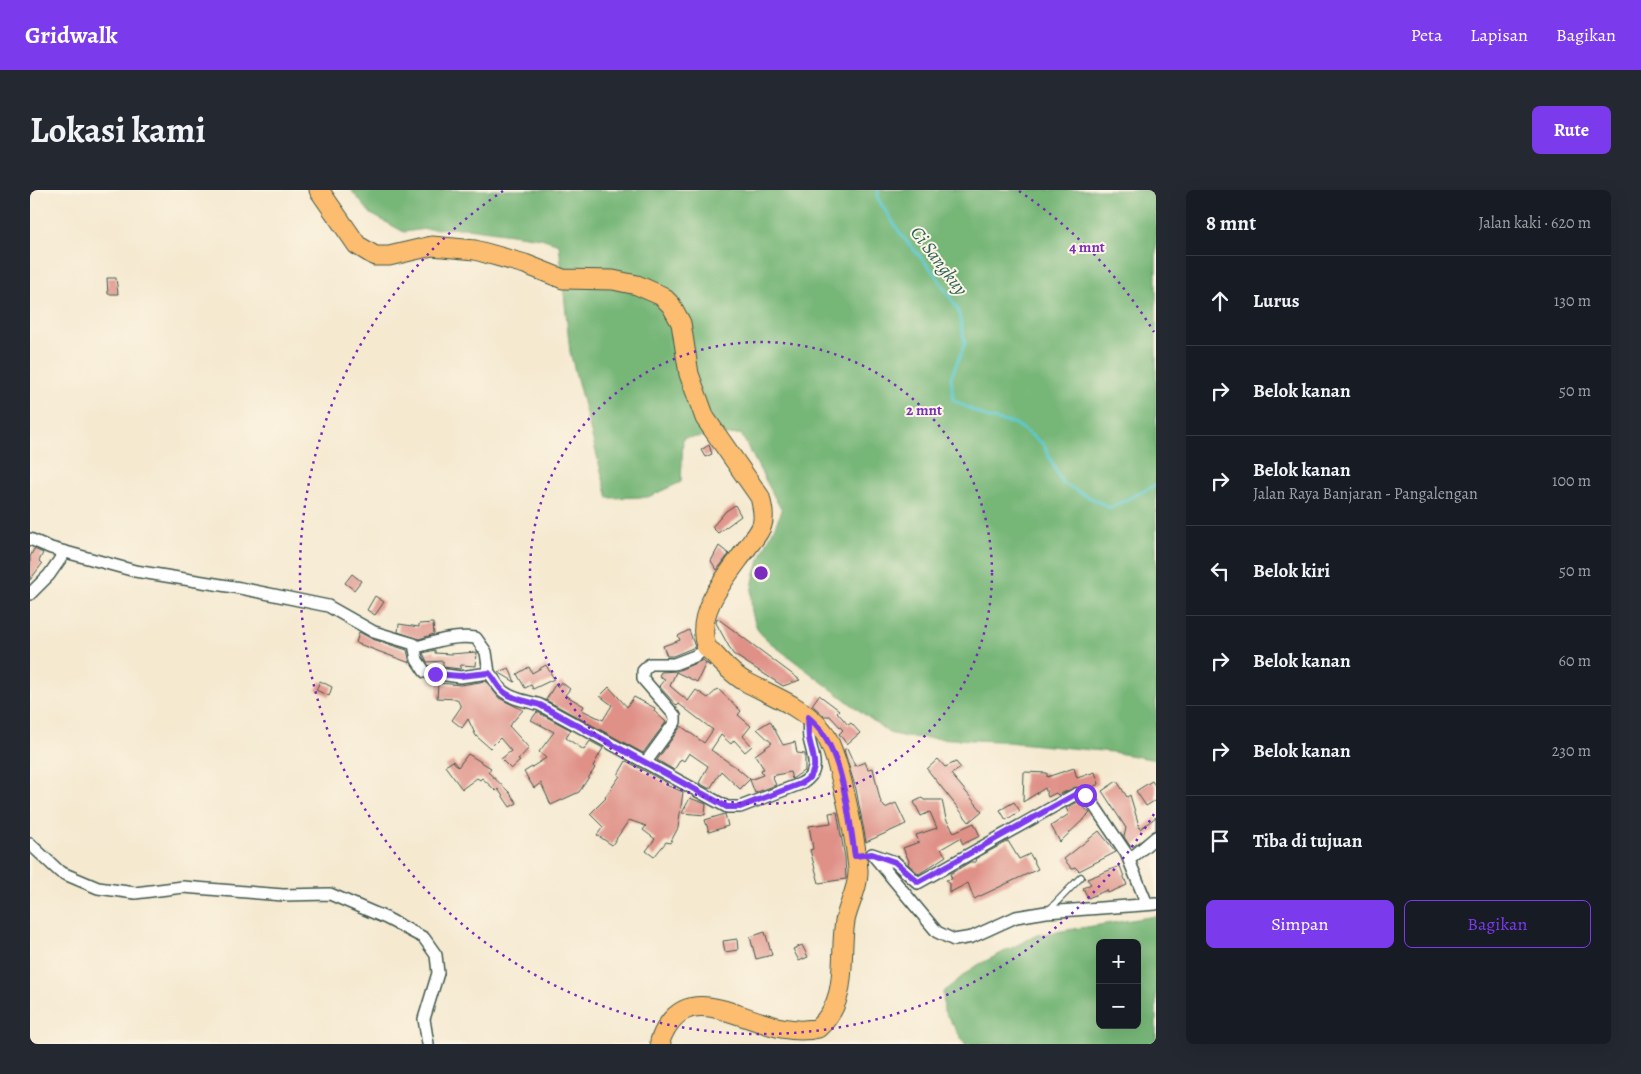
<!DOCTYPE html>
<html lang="id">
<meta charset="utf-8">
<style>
:root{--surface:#171b24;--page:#242831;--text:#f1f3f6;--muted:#9ea1a6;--line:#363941;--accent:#7c3aed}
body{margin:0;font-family:Alegreya,serif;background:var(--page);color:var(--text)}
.controls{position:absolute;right:15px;bottom:15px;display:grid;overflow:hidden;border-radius:8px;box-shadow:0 5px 20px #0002}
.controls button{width:45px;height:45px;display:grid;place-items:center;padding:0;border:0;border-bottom:1px solid var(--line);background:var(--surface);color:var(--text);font:25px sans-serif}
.stop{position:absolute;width:15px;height:15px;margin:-11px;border:4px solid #7c3aed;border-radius:50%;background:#fff}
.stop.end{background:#7c3aed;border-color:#fff;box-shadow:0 1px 5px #0008}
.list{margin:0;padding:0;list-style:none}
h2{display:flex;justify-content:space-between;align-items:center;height:65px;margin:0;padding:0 20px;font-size:21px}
h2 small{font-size:16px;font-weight:400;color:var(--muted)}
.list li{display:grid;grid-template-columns:32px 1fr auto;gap:15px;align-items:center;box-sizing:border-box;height:90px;padding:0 20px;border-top:1px solid var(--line)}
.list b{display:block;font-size:19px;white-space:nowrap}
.list p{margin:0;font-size:16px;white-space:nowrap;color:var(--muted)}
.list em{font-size:16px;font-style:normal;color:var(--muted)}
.actions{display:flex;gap:10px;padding:15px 20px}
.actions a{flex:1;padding:11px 0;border:1px solid var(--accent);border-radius:8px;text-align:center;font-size:18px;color:var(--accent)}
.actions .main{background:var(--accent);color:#fff}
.icon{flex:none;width:28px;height:28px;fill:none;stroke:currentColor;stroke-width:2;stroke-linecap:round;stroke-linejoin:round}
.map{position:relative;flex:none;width:1126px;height:854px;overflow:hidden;border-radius:8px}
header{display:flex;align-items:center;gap:30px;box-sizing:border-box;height:70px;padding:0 25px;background:var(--accent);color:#fff}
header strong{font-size:24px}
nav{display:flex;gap:28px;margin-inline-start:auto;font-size:18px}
.intro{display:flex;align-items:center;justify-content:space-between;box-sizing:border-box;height:120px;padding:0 30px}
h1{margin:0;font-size:35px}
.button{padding:12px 22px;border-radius:8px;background:var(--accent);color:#fff;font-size:18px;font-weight:700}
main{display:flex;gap:30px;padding:0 30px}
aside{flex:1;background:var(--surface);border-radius:8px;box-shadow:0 5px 20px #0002}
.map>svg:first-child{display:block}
.forest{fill:#76b677;stroke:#4a7a56;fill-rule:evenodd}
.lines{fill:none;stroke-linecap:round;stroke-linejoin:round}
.stream{stroke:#5cc9d1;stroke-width:3}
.building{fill:#df9087}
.lane-casing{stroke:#3f574b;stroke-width:8}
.street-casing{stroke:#3f574b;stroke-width:14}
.primary-casing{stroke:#3f574b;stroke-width:21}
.lane{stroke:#fff;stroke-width:5.5}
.street{stroke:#fff;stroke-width:11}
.primary{stroke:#fcbd6f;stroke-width:19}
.route{stroke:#7c3aed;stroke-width:6}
.ring{fill:none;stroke:#7b2cbf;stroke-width:2.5;stroke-dasharray:2.5 5}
.labels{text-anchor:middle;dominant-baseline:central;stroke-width:4;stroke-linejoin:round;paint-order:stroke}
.water-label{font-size:19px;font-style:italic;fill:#2e605b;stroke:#fcf5e5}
.centre{fill:#7b2cbf;stroke:#fcf5e5;stroke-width:2.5}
.ring-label{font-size:15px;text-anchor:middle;font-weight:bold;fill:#7b2cbf;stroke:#fcf5e5;stroke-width:4;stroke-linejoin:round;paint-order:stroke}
</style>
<header>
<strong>Gridwalk</strong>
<nav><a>Peta</a><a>Lapisan</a><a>Bagikan</a></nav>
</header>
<div class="intro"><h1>Lokasi kami</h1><a class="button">Rute</a></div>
<main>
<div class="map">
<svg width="1126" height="854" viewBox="0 0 1126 854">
<rect width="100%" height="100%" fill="#fcf5e5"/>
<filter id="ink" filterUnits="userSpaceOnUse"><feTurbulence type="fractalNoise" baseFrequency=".02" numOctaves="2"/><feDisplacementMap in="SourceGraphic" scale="10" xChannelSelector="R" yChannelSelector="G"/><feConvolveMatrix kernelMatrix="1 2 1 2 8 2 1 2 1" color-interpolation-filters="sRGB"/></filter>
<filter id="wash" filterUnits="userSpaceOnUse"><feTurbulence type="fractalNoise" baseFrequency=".0096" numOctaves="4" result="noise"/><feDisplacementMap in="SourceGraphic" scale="20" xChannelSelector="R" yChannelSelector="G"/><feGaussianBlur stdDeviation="1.12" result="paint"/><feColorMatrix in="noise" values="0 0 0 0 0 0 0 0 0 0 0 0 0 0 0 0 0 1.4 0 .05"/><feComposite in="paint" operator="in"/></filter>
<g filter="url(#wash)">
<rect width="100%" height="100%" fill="#f5e9d0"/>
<path class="forest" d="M 321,0 L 1126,0 L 1126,570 L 1082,562 L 967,551 L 876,547 L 859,543 L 742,454 C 738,450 731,445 728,440 C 708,400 736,357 752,321 L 711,244 L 653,248 L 651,292 L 618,307 L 578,308 L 540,162 L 529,54 L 511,48 L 437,38 L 395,39 L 374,42 L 341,24 Z
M 1126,726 L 1126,854 L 935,854 L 914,821 L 913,802 L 944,777 L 1007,745 ZM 1070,753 L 1107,753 L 1107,835 L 1070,835 Z"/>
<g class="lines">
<path class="stream" d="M 848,0 L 848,9 L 872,46 L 906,85 L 928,120 L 935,153 L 921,187 L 923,210 L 958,228 L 986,234 L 1013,254 L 1032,293 L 1080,318 L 1126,295"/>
</g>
<g id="blocks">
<path class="building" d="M 77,88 L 86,88 L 88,104 L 78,104 Z
M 679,255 L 682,264 L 675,267 L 671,260 Z
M 705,315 L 711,326 L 688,343 L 682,337 L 696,321 Z
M 689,356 L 699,364 L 687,380 L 681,371 Z
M 4,359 L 13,363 L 9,371 L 12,374 L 0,390 L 0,367 Z
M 322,384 L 331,391 L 324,400 L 315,393 Z
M 345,406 L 354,412 L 345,425 L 337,420 Z
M 687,428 L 770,490 L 753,496 L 703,464 L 686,433 Z
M 403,433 L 404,444 L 389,449 L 368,442 L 369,434 L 389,437 L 389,434 Z
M 659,440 L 665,457 L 643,466 L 637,466 L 633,456 L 650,450 L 648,446 Z
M 329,442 L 342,449 L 377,460 L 380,473 L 326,453 Z
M 405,460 L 405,463 L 421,464 L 447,462 L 446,476 L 431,475 L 430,479 L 413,477 L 413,471 L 397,472 L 393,463 Z
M 673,470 L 680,476 L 676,473 L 667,492 L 646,482 L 640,496 L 658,511 L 666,500 L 678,508 L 688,499 L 711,521 L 708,525 L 721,536 L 713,546 L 722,556 L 715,562 L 704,550 L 701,554 L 691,545 L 681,560 L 707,578 L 720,589 L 710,599 L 691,581 L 680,599 L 669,593 L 678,576 L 659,563 L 654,571 L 651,569 L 644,580 L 627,570 L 651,536 L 674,553 L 683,540 L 649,514 L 647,516 L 629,496 L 635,489 L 629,486 L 631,482 L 647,481 Z
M 516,475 L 524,489 L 503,499 L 501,495 L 495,498 L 487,484 L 499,477 L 502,483 Z
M 479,478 L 485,492 L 468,482 Z
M 290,491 L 302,497 L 299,506 L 286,500 Z
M 456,491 L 469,508 L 493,520 L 479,536 L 499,558 L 488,570 L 490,571 L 481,579 L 471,569 L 481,561 L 470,548 L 460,558 L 446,546 L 438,529 L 432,538 L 422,530 L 431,517 L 427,509 L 407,508 L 408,493 L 431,495 Z
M 531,492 L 540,499 L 535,505 L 554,516 L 552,520 L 573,530 L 582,515 L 570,506 L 579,497 L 597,517 L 604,507 L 625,518 L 624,521 L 636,532 L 613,563 L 516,510 L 526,493 L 527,497 Z
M 789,505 L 809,520 L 807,522 L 818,535 L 821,533 L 830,543 L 817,554 L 809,544 L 813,540 L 800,526 L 794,526 L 782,515 Z
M 507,522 L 541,540 L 536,548 L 554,560 L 560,551 L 573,558 L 563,576 L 565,578 L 549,602 L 521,615 L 511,593 L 504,598 L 494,582 L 516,568 L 509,562 L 524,542 L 501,530 Z
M 740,531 L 753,555 L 765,552 L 767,563 L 775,564 L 775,580 L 762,589 L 760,582 L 742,586 L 746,595 L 725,603 L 720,590 L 733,585 L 731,580 L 734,579 L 725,565 L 742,553 L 727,539 Z
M 817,558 L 825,576 L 835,572 L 838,579 L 843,578 L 850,610 L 855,618 L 866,613 L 876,634 L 836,652 L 826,599 L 814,560 Z
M 438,564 L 461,578 L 458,582 L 479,602 L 487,613 L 480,617 L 468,599 L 466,601 L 452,588 L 450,590 L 447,588 L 432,599 L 415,576 L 423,571 L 428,577 Z
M 908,569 L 915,577 L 926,572 L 931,578 L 921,584 L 952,621 L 939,632 L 897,579 Z
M 596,571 L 637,593 L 636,595 L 653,602 L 648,638 L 640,653 L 636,652 L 624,667 L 616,661 L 625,649 L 613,640 L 616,636 L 599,630 L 582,655 L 567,645 L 573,637 L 560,624 L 576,608 L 575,607 L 590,586 L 588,585 Z
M 1044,578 L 1047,588 L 1065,582 L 1069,594 L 1058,599 L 1046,597 L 1028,605 L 1026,603 L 1018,607 L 1015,598 L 993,612 L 994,582 L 1017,583 L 1017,587 Z
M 1087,591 L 1097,607 L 1100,605 L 1110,639 L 1126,627 L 1126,640 L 1104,656 L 1100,656 L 1094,647 L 1096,638 L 1072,601 Z
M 1122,591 L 1126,597 L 1126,610 L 1116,616 L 1106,601 Z
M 660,608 L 676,614 L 675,625 L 652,623 Z
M 892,608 L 894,610 L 912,610 L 916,629 L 924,642 L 944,633 L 950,646 L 933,654 L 930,648 L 911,659 L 916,666 L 889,684 L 878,674 L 879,671 L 873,658 L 889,652 L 886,645 L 907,638 L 900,622 L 891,626 L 884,612 Z
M 984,612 L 990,621 L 976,630 L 970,620 Z
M 1048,612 L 1060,623 L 1030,652 L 1021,636 L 1039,624 L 1036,618 Z
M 807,622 L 815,668 L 816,689 L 789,693 L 780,660 L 783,659 L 779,636 L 801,633 L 799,623 Z
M 695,624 L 698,636 L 679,642 L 675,630 Z
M 1069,641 L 1086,662 L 1049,681 L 1045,677 L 1042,679 L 1034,669 Z
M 978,651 L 989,669 L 1000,664 L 1008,679 L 944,709 L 938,693 L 919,703 L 919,694 L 916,690 L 922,689 L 920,684 L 940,672 L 946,672 L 945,669 Z
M 1090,676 L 1097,695 L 1078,703 L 1077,700 L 1058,708 L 1053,698 L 1061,694 L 1057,689 Z
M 735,742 L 742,765 L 726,769 L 720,747 Z
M 707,749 L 708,760 L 695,762 L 693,751 Z
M 772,755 L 778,767 L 769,771 L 763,759 Z"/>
</g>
</g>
<g filter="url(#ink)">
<use href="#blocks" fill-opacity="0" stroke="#3f574b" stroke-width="1"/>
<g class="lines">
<defs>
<path id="lane" d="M 1018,721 L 1051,687"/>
<path id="street" d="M 0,349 L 21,358 L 105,381 L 210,398 L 298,416 L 344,442 L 384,454 L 387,470 L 395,482 L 430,487 L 459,483 C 465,489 468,498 474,502 C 484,510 498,511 510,515 L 697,617 L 710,617 L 770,594 C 793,583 782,565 779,548 C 778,541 779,534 778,527
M 0,404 L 19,385 L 35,362
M 387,457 C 407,451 425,445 446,448 L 456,462 L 459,483
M 616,572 L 645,532 L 645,526 L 613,489 L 613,481 L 620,474 L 644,474 L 665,466 L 677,458
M 0,654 L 30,682 L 68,698 L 105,703 L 153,697 L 253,705 L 300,704 L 356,728 L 394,748 L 406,765 L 408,783 L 394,829 L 398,854
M 842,664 L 865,672 L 888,693 L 1046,604 L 1052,604 L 1061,611 L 1096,663 L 1117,714
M 843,665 L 907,742 L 924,750 L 942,747 L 986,727 L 1016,722 L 1126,714
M 1099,670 L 1126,647"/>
<path id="primary" d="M 289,0 L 327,55 L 345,66 L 359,66 L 402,56 L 445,60 L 495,74 L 533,89 L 583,90 L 607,95 L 632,106 L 641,115 L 651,133 L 659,184 L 675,228 L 730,307 C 732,316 735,326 732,335 C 730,342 723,350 719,355 C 700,383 664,420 676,456 C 678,460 681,461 684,464 C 693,474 705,487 718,493 C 743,506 773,517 792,540 C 809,560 826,652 828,680 C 829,697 818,715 815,731 C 809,768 820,810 788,838 C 729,854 659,773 630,851 L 631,854"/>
</defs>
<use href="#lane" class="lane-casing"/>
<use href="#street" class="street-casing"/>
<use href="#primary" class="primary-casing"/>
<use href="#lane" class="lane"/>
<use href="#street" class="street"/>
<use href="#primary" class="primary"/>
</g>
</g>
<g class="lines" filter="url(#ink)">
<path class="route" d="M 405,484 L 430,486 L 459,483 C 465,489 468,498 474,502 C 484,510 498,511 510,515 L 697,617 L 710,617 L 770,594 C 793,583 782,565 779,548 C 778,541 779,534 778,527 C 813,555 818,623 825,666 L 842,664 L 865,672 L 888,692 L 1046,604 L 1055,605"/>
</g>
<g class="ring">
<circle cx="731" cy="383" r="231"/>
<path d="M1124 624A461 461 0 1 1 473 1M989 1A461 461 0 0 1 1124 142"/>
</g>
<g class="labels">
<g class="water-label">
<text transform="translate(909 71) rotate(53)">Ci Sangkuy</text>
</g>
</g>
<circle cx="731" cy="383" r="8" class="centre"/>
<g class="ring-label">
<text x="1057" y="62">4 mnt</text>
<text x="894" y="225">2 mnt</text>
</g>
</svg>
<div class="controls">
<button>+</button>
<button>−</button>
</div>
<div class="stop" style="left:1055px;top:605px"></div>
<div class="stop end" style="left:405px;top:484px"></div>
</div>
<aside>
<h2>8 mnt<small>Jalan kaki · 620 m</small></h2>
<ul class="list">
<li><svg class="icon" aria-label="ahead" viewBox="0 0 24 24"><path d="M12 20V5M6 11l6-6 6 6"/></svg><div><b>Lurus</b></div><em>130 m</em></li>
<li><svg class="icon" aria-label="right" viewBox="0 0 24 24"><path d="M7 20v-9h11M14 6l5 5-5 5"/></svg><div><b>Belok kanan</b></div><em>50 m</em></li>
<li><svg class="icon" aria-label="right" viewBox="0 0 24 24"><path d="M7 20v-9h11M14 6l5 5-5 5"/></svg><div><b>Belok kanan</b><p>Jalan Raya Banjaran - Pangalengan</p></div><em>100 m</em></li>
<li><svg class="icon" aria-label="left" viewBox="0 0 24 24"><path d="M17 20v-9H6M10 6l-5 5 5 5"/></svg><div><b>Belok kiri</b></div><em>50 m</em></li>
<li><svg class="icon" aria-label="right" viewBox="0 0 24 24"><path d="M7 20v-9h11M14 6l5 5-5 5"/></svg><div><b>Belok kanan</b></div><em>60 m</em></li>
<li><svg class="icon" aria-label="right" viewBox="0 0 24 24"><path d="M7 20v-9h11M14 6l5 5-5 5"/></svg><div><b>Belok kanan</b></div><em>230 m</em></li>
<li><svg class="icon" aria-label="arrive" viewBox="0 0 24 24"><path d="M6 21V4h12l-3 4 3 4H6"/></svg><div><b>Tiba di tujuan</b></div></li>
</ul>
<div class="actions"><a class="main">Simpan</a><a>Bagikan</a></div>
</aside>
</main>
